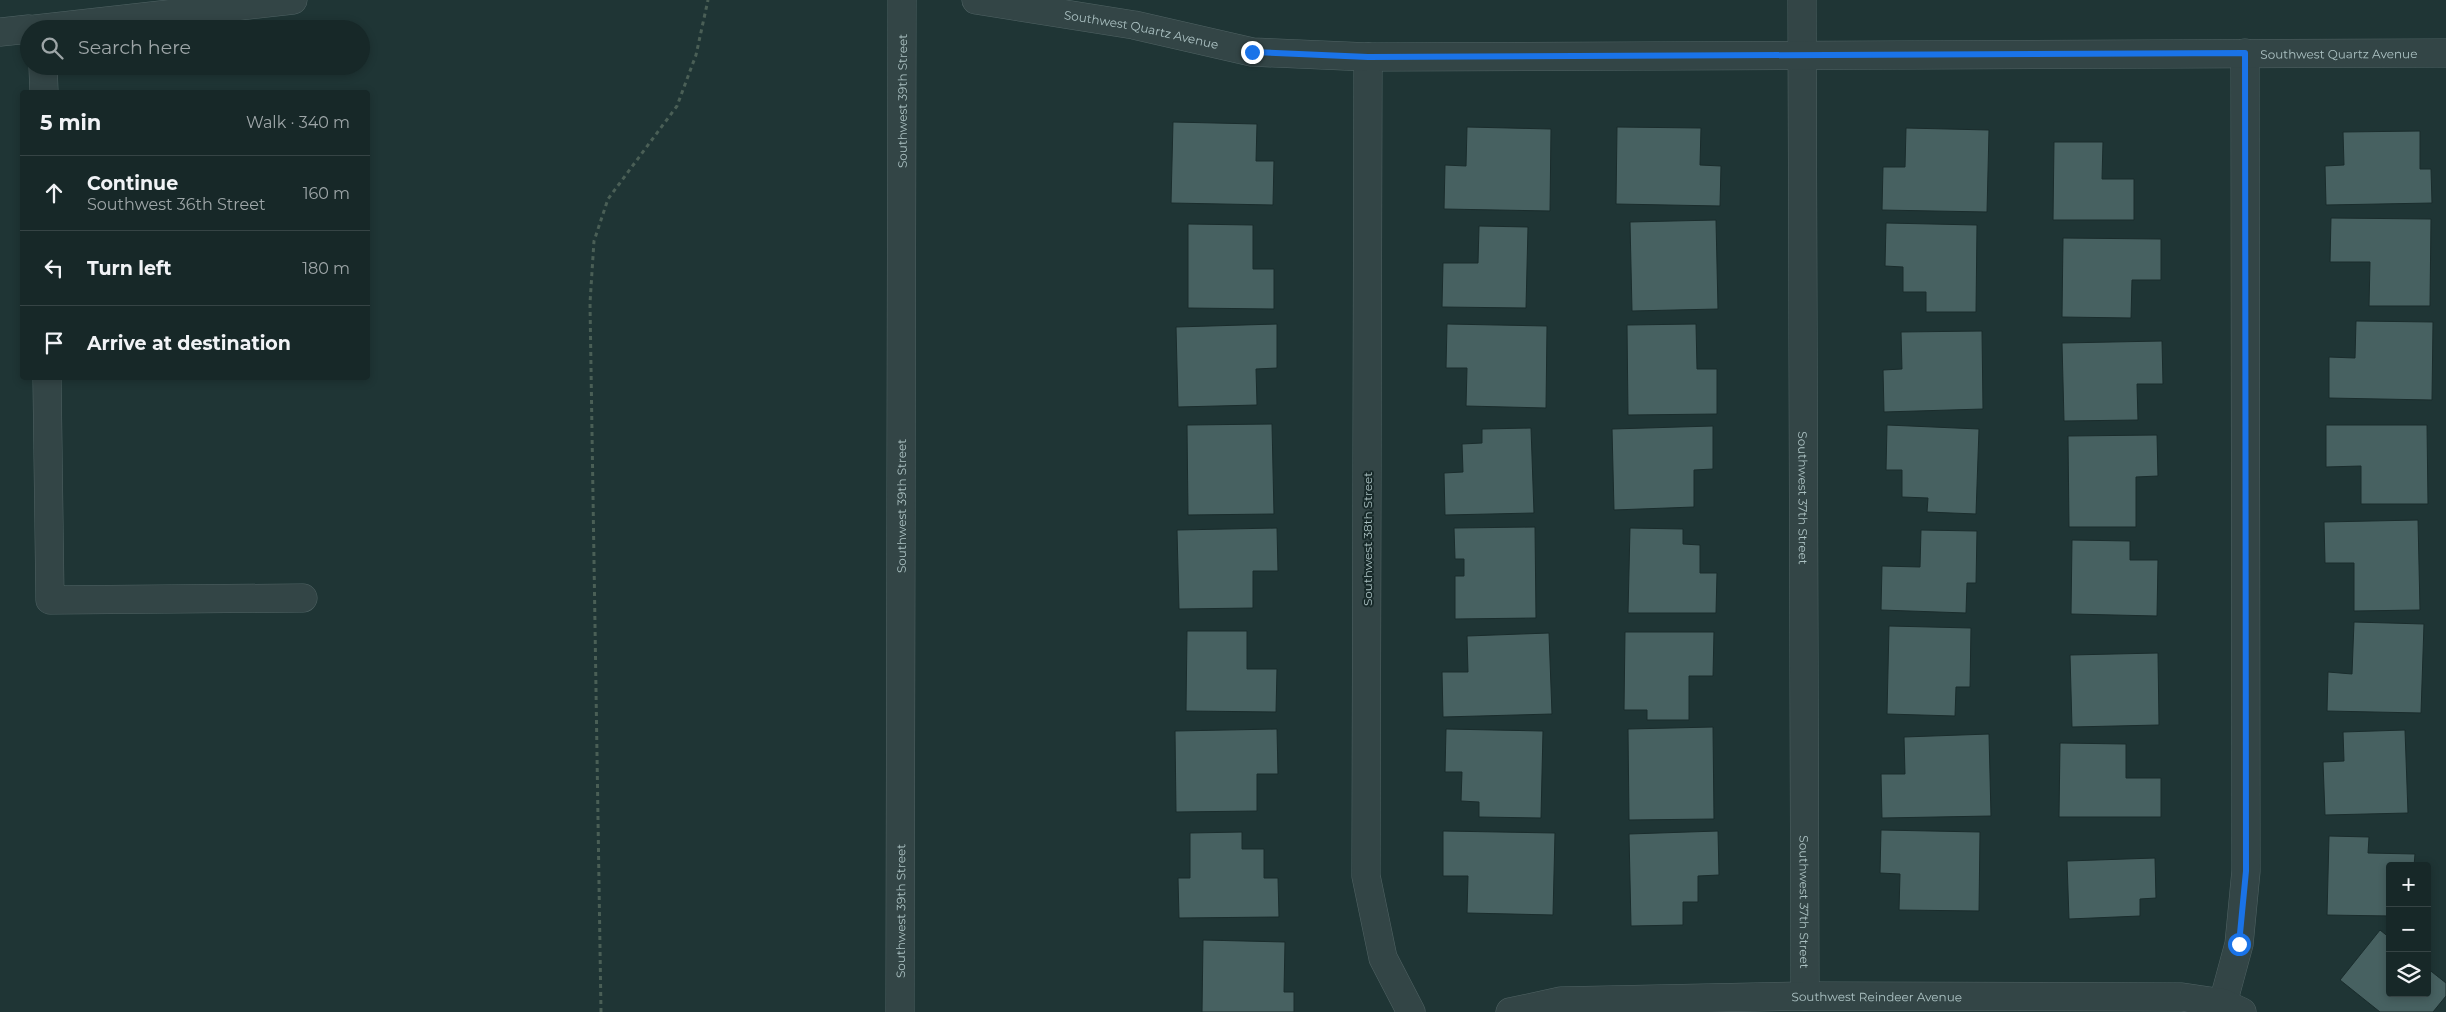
<!DOCTYPE html>
<meta charset="utf-8">
<style>
:root{--surface:#172828;--page:#243434;--text:#f1f3f6;--muted:#9ea6a8;--line:#364445}
body{margin:0;font-family:Montserrat,sans-serif;background:var(--page);color:var(--text)}
.controls{position:absolute;right:15px;bottom:15px;display:grid;overflow:hidden;border-radius:5px;box-shadow:0 2px 8px #0003}
.controls button{width:45px;height:45px;display:grid;place-items:center;padding:0;border:0;border-bottom:1px solid var(--line);background:var(--surface);color:var(--text);font:25px sans-serif}
.stop{position:absolute;width:15px;height:15px;margin:-11px;border:4px solid #1a73e8;border-radius:50%;background:#fff}
.stop.end{background:#1a73e8;border-color:#fff;box-shadow:0 1px 5px #0008}
.list{margin:0;padding:0;list-style:none}
h2{display:flex;justify-content:space-between;align-items:center;height:65px;margin:0;padding:0 20px;font-size:21px}
h2 small{font-size:16px;font-weight:400;color:var(--muted)}
.list li{display:grid;grid-template-columns:32px 1fr auto;gap:15px;align-items:center;box-sizing:border-box;height:75px;padding:0 20px;border-top:1px solid var(--line)}
.list b{display:block;font-size:19px;white-space:nowrap}
.list p{margin:0;font-size:16px;white-space:nowrap;color:var(--muted)}
.list em{font-size:16px;font-style:normal;color:var(--muted)}
.icon{flex:none;width:28px;height:28px;fill:none;stroke:currentColor;stroke-width:2;stroke-linecap:round;stroke-linejoin:round}
.map{position:relative;flex:none;width:2446px;height:1012px;overflow:hidden}
.search{position:absolute;background:var(--surface);box-shadow:0 2px 8px #0003;left:20px;top:20px;width:350px;height:55px;display:flex;align-items:center;gap:12px;box-sizing:border-box;padding:0 18px;border-radius:28px;color:var(--muted);font-size:19px}
.panel{position:absolute;background:var(--surface);box-shadow:0 2px 8px #0003;left:20px;top:90px;width:350px;height:290px;border-radius:5px}
.map>svg:first-child{display:block}
.building{fill:#476161;stroke:#1a2c2c}
.lines{fill:none;stroke-linecap:round;stroke-linejoin:round}
.minor-casing{stroke:#506364;stroke-width:29}
.tertiary-casing{stroke:#506364;stroke-width:29}
.path{stroke:#4a5f56;stroke-width:3;stroke-dasharray:4 4;stroke-linecap:butt}
.minor{stroke:#334546;stroke-width:28}
.tertiary{stroke:#334546;stroke-width:28}
.route{stroke:#1a73e8;stroke-width:6}
.labels{text-anchor:middle;dominant-baseline:central;stroke-width:4;stroke-linejoin:round;paint-order:stroke}
.street-label{font-size:12px;fill:#acc2c3;stroke:#182a2a}
</style>
<div class="map">
<svg width="2446" height="1012" viewBox="0 0 2446 1012">
<rect width="100%" height="100%" fill="#1f3535"/>
<path class="building" d="M 1173,122 L 1257,124 L 1256,161 L 1274,161 L 1273,205 L 1171,203 Z
M 1467,127 L 1551,129 L 1550,211 L 1444,209 L 1445,165 L 1466,166 Z
M 1617,127 L 1701,128 L 1700,165 L 1721,166 L 1720,206 L 1616,204 Z
M 1906,128 L 1989,130 L 1987,212 L 1882,210 L 1883,167 L 1905,167 Z
M 2420,131 L 2420,169 L 2431,169 L 2432,203 L 2326,205 L 2325,166 L 2344,165 L 2343,132 Z
M 2054,142 L 2103,142 L 2102,179 L 2134,179 L 2134,220 L 2053,220 Z
M 2331,218 L 2431,219 L 2430,306 L 2369,306 L 2370,262 L 2330,262 Z
M 1716,220 L 1718,309 L 1632,311 L 1630,222 Z
M 1886,223 L 1977,225 L 1976,312 L 1926,312 L 1926,292 L 1903,292 L 1903,267 L 1885,266 Z
M 1188,224 L 1253,225 L 1253,269 L 1274,269 L 1274,309 L 1188,308 Z
M 1479,226 L 1528,227 L 1526,308 L 1442,307 L 1443,263 L 1478,263 Z
M 2063,238 L 2161,239 L 2161,280 L 2132,280 L 2131,318 L 2062,317 Z
M 2356,321 L 2433,322 L 2432,400 L 2329,398 L 2329,357 L 2355,358 Z
M 1277,324 L 1277,368 L 1256,369 L 1257,405 L 1178,407 L 1176,327 Z
M 1447,324 L 1547,326 L 1546,408 L 1466,406 L 1467,368 L 1446,368 Z
M 1696,324 L 1697,369 L 1717,369 L 1717,414 L 1628,415 L 1627,325 Z
M 1982,331 L 1983,409 L 1884,412 L 1883,370 L 1902,369 L 1901,332 Z
M 2162,341 L 2163,384 L 2137,384 L 2138,420 L 2064,421 L 2062,343 Z
M 1272,424 L 1274,514 L 1188,515 L 1187,425 Z
M 1887,425 L 1979,429 L 1976,514 L 1927,512 L 1928,498 L 1902,497 L 1902,470 L 1886,470 Z
M 2326,425 L 2427,425 L 2428,504 L 2361,504 L 2361,466 L 2326,467 Z
M 1713,426 L 1713,469 L 1694,470 L 1694,507 L 1614,510 L 1612,429 Z
M 1531,428 L 1534,513 L 1445,515 L 1444,473 L 1463,472 L 1462,444 L 1482,443 L 1482,429 Z
M 2157,435 L 2158,476 L 2136,477 L 2136,527 L 2069,527 L 2068,436 Z
M 2418,520 L 2420,610 L 2354,611 L 2354,563 L 2325,563 L 2324,522 Z
M 1535,527 L 1536,618 L 1455,619 L 1455,576 L 1464,576 L 1464,559 L 1455,559 L 1454,528 Z
M 1277,528 L 1278,571 L 1253,571 L 1253,608 L 1179,609 L 1177,530 Z
M 1630,528 L 1683,529 L 1683,544 L 1700,545 L 1700,573 L 1717,573 L 1716,613 L 1628,613 Z
M 1921,530 L 1977,531 L 1976,583 L 1967,583 L 1966,613 L 1881,610 L 1882,566 L 1920,567 Z
M 2072,540 L 2130,541 L 2130,560 L 2158,560 L 2157,616 L 2071,614 Z
M 2354,622 L 2424,624 L 2421,713 L 2327,711 L 2328,672 L 2352,674 Z
M 1889,626 L 1971,628 L 1970,687 L 1956,687 L 1955,716 L 1887,714 Z
M 1187,631 L 1247,631 L 1247,669 L 1277,669 L 1276,712 L 1186,711 Z
M 1625,632 L 1714,632 L 1713,676 L 1689,676 L 1689,720 L 1647,720 L 1647,710 L 1624,710 Z
M 1549,633 L 1552,714 L 1443,717 L 1442,672 L 1468,672 L 1467,636 Z
M 2158,653 L 2159,725 L 2072,727 L 2070,655 Z
M 1713,727 L 1714,819 L 1629,820 L 1628,729 Z
M 1277,729 L 1278,774 L 1257,774 L 1257,811 L 1176,812 L 1175,731 Z
M 1446,729 L 1543,731 L 1541,818 L 1479,817 L 1479,802 L 1461,801 L 1462,772 L 1445,772 Z
M 2405,730 L 2408,813 L 2325,815 L 2323,762 L 2344,761 L 2343,732 Z
M 1989,734 L 1991,816 L 1882,818 L 1881,774 L 1905,774 L 1904,737 Z
M 2060,743 L 2126,744 L 2126,778 L 2161,778 L 2161,817 L 2059,817 Z
M 1881,830 L 1980,832 L 1979,911 L 1899,910 L 1900,874 L 1880,873 Z
M 1443,831 L 1555,833 L 1553,915 L 1467,913 L 1468,876 L 1443,876 Z
M 1718,831 L 1719,875 L 1698,876 L 1698,902 L 1683,902 L 1683,925 L 1631,926 L 1629,834 Z
M 1242,832 L 1242,849 L 1264,849 L 1264,878 L 1278,878 L 1279,917 L 1179,918 L 1178,878 L 1190,878 L 1190,833 Z
M 2329,836 L 2369,837 L 2368,853 L 2415,854 L 2414,866 L 2390,866 L 2390,916 L 2327,915 Z
M 2155,858 L 2156,898 L 2140,899 L 2140,916 L 2069,919 L 2067,861 Z
M 2380,930 L 2390,938 L 2390,993 L 2427,993 L 2427,968 L 2446,983 L 2446,996 L 2433,1012 L 2380,1012 L 2340,980 Z
M 1203,940 L 1285,942 L 1284,992 L 1294,992 L 1294,1012 L 1202,1012 Z"/>
<g class="lines">
<defs>
<g id="minor">
<path id="s1" d="M 1802,0 L 1805,996"/>
<path d="M 1368,57 L 1366,876 L 1383,958 L 1411,1012"/>
<path d="M 43,66 L 44,92"/>
<path d="M 47,378 L 50,600 L 303,598"/>
<path d="M 2223,1003 L 2239,944 L 2246,871 L 2245,53"/>
<path id="s2" d="M 900,1012 L 902,0"/>
<path id="s3" d="M 1510,1012 L 1561,1001 L 1805,996 L 2182,997 L 2223,1003 L 2242,1012"/>
</g>
<g id="tertiary">
<path id="s4" d="M 976,0 L 1134,25 L 1252,52 L 1368,57 L 2446,53"/>
<path d="M 36,29 L 293,0"/>
<path d="M 0,32 L 29,29"/>
</g>
</defs>
<use href="#minor" class="minor-casing"/>
<use href="#tertiary" class="tertiary-casing"/>
<path class="path" d="M 601,1012 L 590,303 L 594,241 L 608,199 L 677,106 L 696,55 L 708,0"/>
<use href="#minor" class="minor"/>
<use href="#tertiary" class="tertiary"/>
</g>
<g class="lines">
<path class="route" d="M 1252,52 L 1368,57 L 2245,53 L 2246,871 L 2239,944"/>
</g>
<g class="labels">
<g class="street-label">
<text stroke="none"><textPath href="#s4" startOffset="168">Southwest Quartz Avenue</textPath></text>
<text stroke="none"><textPath href="#s4" startOffset="1368">Southwest Quartz Avenue</textPath></text>
<text stroke="none"><textPath href="#s2" startOffset="911">Southwest 39th Street</textPath></text>
<text stroke="none"><textPath href="#s1" startOffset="498">Southwest 37th Street</textPath></text>
<text stroke="none"><textPath href="#s2" startOffset="506">Southwest 39th Street</textPath></text>
<text transform="translate(1367 539) rotate(-90)">Southwest 38th Street</text>
<text stroke="none"><textPath href="#s1" startOffset="902">Southwest 37th Street</textPath></text>
<text stroke="none"><textPath href="#s2" startOffset="101">Southwest 39th Street</textPath></text>
<text stroke="none"><textPath href="#s3" startOffset="368">Southwest Reindeer Avenue</textPath></text>
</g>
</g>
</svg>
<div class="controls">
<button>+</button>
<button>−</button>
<button><svg class="icon" aria-label="layers" viewBox="0 0 24 24"><path d="M12 4l9 5-9 5-9-5zM3 14l9 5 9-5"/></svg></button>
</div>
<div class="stop" style="left:2239px;top:944px"></div>
<div class="stop end" style="left:1252px;top:52px"></div>
<div class="search"><svg class="icon" aria-label="search" viewBox="0 0 24 24"><circle cx="10" cy="10" r="6"/><path d="M15 15l6 6"/></svg>Search here</div>
<section class="panel">
<h2>5 min<small>Walk · 340 m</small></h2>
<ul class="list">
<li><svg class="icon" aria-label="ahead" viewBox="0 0 24 24"><path d="M12 20V5M6 11l6-6 6 6"/></svg><div><b>Continue</b><p>Southwest 36th Street</p></div><em>160 m</em></li>
<li><svg class="icon" aria-label="left" viewBox="0 0 24 24"><path d="M17 20v-9H6M10 6l-5 5 5 5"/></svg><div><b>Turn left</b></div><em>180 m</em></li>
<li><svg class="icon" aria-label="arrive" viewBox="0 0 24 24"><path d="M6 21V4h12l-3 4 3 4H6"/></svg><div><b>Arrive at destination</b></div></li>
</ul>
</section>
</div>
